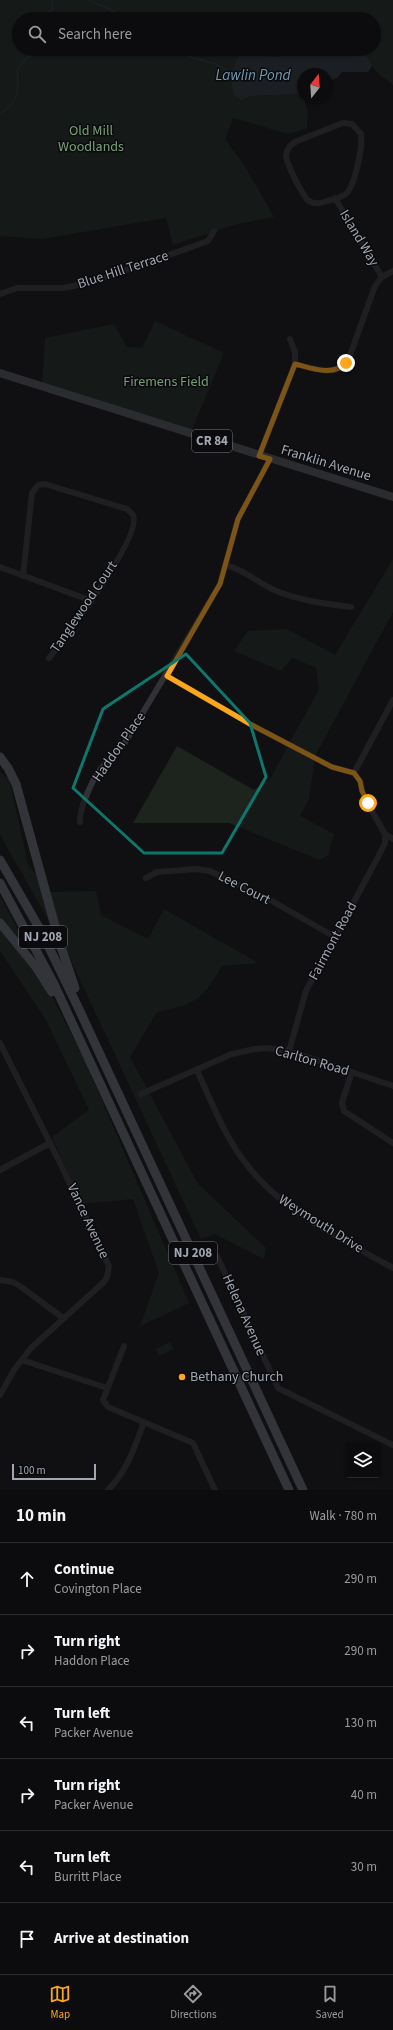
<!DOCTYPE html>
<meta charset="utf-8">
<style>
:root{--surface:#0c0c0e;--page:#151517;--text:#f1f3f6;--muted:#9a9b9e;--line:#2c2c2e;--accent:#fda61c}
body{margin:0;font-family:"Source Sans 3",sans-serif;background:var(--page);color:var(--text)}
.controls{position:absolute;right:12px;bottom:12px;display:grid;overflow:hidden;border-radius:4px;box-shadow:0 1px 3px #0004}
.controls button{width:36px;height:36px;display:grid;place-items:center;padding:0;border:0;border-bottom:1px solid var(--line);background:var(--surface);color:var(--text);font:20px sans-serif}
.compass{position:absolute;left:297px;top:68px;width:36px;height:36px;border-radius:50%;background:var(--surface);box-shadow:0 1px 3px #0004;rotate:17deg}
.scale{position:absolute;left:12px;bottom:10px;width:84px;box-sizing:border-box;padding-left:4px;border:2px solid #a0a7b3;border-top:0;font-size:11px;line-height:14px;white-space:nowrap;color:#a0a7b3;-webkit-text-stroke:3px #0b0b0d;paint-order:stroke}
.stop{position:absolute;width:12px;height:12px;margin:-9px;border:3px solid #fda61c;border-radius:50%;background:#fff}
.stop.end{background:#fda61c;border-color:#fff;box-shadow:0 1px 4px #0008}
.list{margin:0;padding:0;list-style:none}
h2{display:flex;justify-content:space-between;align-items:center;height:52px;margin:0;padding:0 16px;font-size:17px}
h2 small{font-size:13px;font-weight:400;color:var(--muted)}
.list li{display:grid;grid-template-columns:26px 1fr auto;gap:12px;align-items:center;box-sizing:border-box;height:72px;padding:0 16px;border-top:1px solid var(--line)}
.list b{display:block;font-size:15px;white-space:nowrap}
.list p{margin:0;font-size:13px;white-space:nowrap;color:var(--muted)}
.list em{font-size:13px;font-style:normal;color:var(--muted)}
.icon{flex:none;width:22px;height:22px;fill:none;stroke:currentColor;stroke-width:2;stroke-linecap:round;stroke-linejoin:round}
.map{position:relative;flex:none;width:393px;height:1490px;overflow:hidden}
.search{position:absolute;background:var(--surface);box-shadow:0 1px 3px #0004;left:12px;right:12px;top:12px;height:44px;display:flex;align-items:center;gap:10px;box-sizing:border-box;padding:0 14px;border-radius:22px;color:var(--muted);font-size:15px}
.sheet{height:484px;background:var(--surface)}
nav{display:flex;justify-content:space-around;align-items:center;box-sizing:border-box;height:56px;border-top:1px solid var(--line);background:var(--surface);font-size:11px;color:var(--muted)}
nav a{display:grid;justify-items:center;gap:2px}
nav .on{color:var(--accent)}
.map>svg:first-child{display:block}
.green{fill:#1c241d}
.water{fill:#283238}
.lines{fill:none;stroke-linecap:round;stroke-linejoin:round}
.stream{stroke:#283238;stroke-width:1.5}
.minor{stroke:#313237;stroke-width:6}
.major{stroke:#4d4f56;stroke-width:8}
.highway{stroke:#5d6068;stroke-width:9}
.route{stroke:#fda61c;stroke-width:5}
.marked{fill:none;stroke:#0f766e;stroke-width:3;stroke-linejoin:round}
.poi-dot{fill:#fda61c;stroke:#0b0b0d;stroke-width:1.5}
.labels{text-anchor:middle;dominant-baseline:central;stroke-width:3;stroke-linejoin:round;paint-order:stroke}
.shield{fill:#0b0b0d;stroke:#737881;stroke-width:1}
.shield-label{font-size:13px;font-weight:bold;fill:#a0a7b3}
.park-label{font-size:14px;fill:#76a076;stroke:#0b0b0d}
.street-label{font-size:14px;fill:#a0a7b3;stroke:#0b0b0d}
.poi-label{font-size:14px;fill:#a0a7b3;stroke:#0b0b0d;text-anchor:start}
.water-label{font-size:15px;font-style:italic;fill:#7498b2;stroke:#0b0b0d}
</style>
<div class="map">
<svg width="393" height="1490" viewBox="0 0 393 1490">
<rect width="100%" height="100%" fill="#101012"/>
<path class="green" d="M 0,0 L 393,0 L 393,85 C 386,79 377,73 372,66 C 365,56 366,54 354,49 L 374,49 L 374,19 L 19,19 L 19,49 L 323,49 L 275,57 L 250,53 L 250,96 L 302,94 L 308,112 L 307,128 L 288,134 L 233,118 L 225,139 L 244,165 L 274,217 L 237,224 L 173,245 L 166,218 L 42,239 L 0,236 Z
M 155,321 L 224,353 L 190,434 L 42,387 L 45,338 L 114,324 L 127,347 L 142,348 Z
M 393,559 L 393,612 L 315,756 L 309,799 L 300,816 L 334,834 L 328,855 L 320,860 L 229,823 L 133,823 L 177,746 L 254,790 L 270,779 L 319,689 L 316,668 L 293,658 L 281,671 L 234,651 L 248,631 L 287,629 L 335,655 Z
M 0,772 L 9,779 L 28,864 L 50,892 L 96,891 L 101,915 L 148,939 L 164,909 L 258,963 L 222,966 C 202,1000 196,1004 157,1012 L 130,1057 L 198,1184 L 266,1248 L 264,1259 L 215,1234 L 201,1239 L 69,956 L 0,835 Z
M 0,895 L 85,1061 L 189,1303 L 140,1326 L 159,1273 L 133,1199 L 82,1204 L 52,1137 L 89,1110 L 46,1020 L 0,951 Z
M 170,1342 L 174,1349 L 159,1356 L 156,1349 Z"/>
<path class="water" d="M 323,49 C 341,49 364,45 372,66 L 368,72 L 342,72 L 337,78 L 327,81 L 327,74 L 303,74 L 302,94 L 250,96 L 241,100 L 233,94 L 231,73 L 240,54 L 250,53 L 275,57 Z"/>
<g class="lines">
<path class="stream" d="M 88,0 L 132,19
M 42,19 L 53,8 L 52,0
M 177,49 L 190,57 L 213,63 L 231,73
M 0,113 C 19,103 19,90 17,70 L 26,58 L 36,54 L 38,49"/>
<path class="minor" d="M 343,123 L 352,124 L 361,134 C 363,146 355,184 347,193 C 341,198 334,199 327,201 C 321,203 315,205 309,201 C 303,197 286,163 286,155 C 287,148 291,144 297,141 Z
M 335,198 L 382,277
M 0,294 L 17,288 L 63,288 L 93,282 L 208,241 L 214,231
M 295,364 C 314,368 338,379 349,358 L 375,286 L 382,277 L 393,271
M 259,456 L 295,364 L 295,352 L 290,339
M 225,565 C 243,569 256,581 272,589 C 296,600 325,604 351,607
M 0,567 L 92,601
M 23,576 L 32,493 L 38,485 L 45,484 L 127,509 L 133,515 C 143,536 65,637 49,658
M 167,676 L 250,724 L 332,767 L 354,773 L 360,781 L 364,797 L 385,834 L 393,839
M 354,773 L 393,700
M 80,822 C 79,808 94,775 104,765 C 111,757 118,752 124,744 L 220,584 L 238,519 L 270,459
M 146,878 L 157,872 L 196,869 L 210,871 L 272,901 L 335,937
M 0,1043 L 62,1167 L 109,1266 L 107,1277 L 104,1282 L 31,1348 L 14,1370 L 0,1395
M 289,1051 L 306,991 L 378,857 L 385,843 L 385,834
M 197,1070 C 210,1099 222,1130 241,1157 C 278,1210 338,1237 393,1268
M 352,1072 L 342,1102 L 344,1111 L 393,1143
M 141,1094 L 232,1054 L 255,1049 L 267,1048 L 289,1051 L 393,1086
M 0,1170 L 50,1143
M 217,1256 L 278,1388 L 393,1445
M 0,1280 L 13,1282 L 20,1286 L 63,1318
M 124,1346 L 103,1400 L 108,1407 L 193,1443 L 215,1490
M 22,1360 L 107,1388
M 108,1490 C 127,1471 135,1447 144,1422"/>
<path class="major" d="M 0,373 L 393,497"/>
<path class="highway" d="M 0,757 L 8,768 L 16,784 L 60,944 L 75,988
M 0,860 L 41,931 L 77,1005 L 303,1490
M 0,883 L 53,982 L 289,1490
M 0,923 L 36,967 L 52,992"/>
</g>
<g class="lines">
<path class="route" d="M 346,363 C 333,377 311,368 295,364 L 259,456 L 270,459 L 238,519 L 220,584 L 167,676 L 250,724 L 332,767 L 354,773 L 360,781 L 362,791 L 368,803"/>
</g>
<path d="M0 0H393V1490H0ZM 186,654 L 250,723 L 266,777 L 222,853 L 144,853 L 73,788 L 103,709 Z" fill="#101012" fill-opacity=".55" fill-rule="evenodd"/>
<path class="marked" d="M 186,654 L 250,723 L 266,777 L 222,853 L 144,853 L 73,788 L 103,709 Z"/>
<circle class="poi-dot" cx="182" cy="1377" r="4"/>
<g class="labels">
<g class="shield">
<rect x="192" y="430" width="40" height="22" rx="3"/>
<rect x="19" y="926" width="48" height="22" rx="3"/>
<rect x="169" y="1242" width="48" height="22" rx="3"/>
</g>
<g class="shield-label">
<text x="212" y="441">CR 84</text>
<text x="43" y="937">NJ 208</text>
<text x="193" y="1253">NJ 208</text>
</g>
<g class="park-label">
<text x="91" y="131">Old Mill<tspan x="91" dy="16">Woodlands</tspan></text>
<text x="166" y="382">Firemens Field</text>
</g>
<g class="street-label">
<text transform="translate(359 238) rotate(59)">Island Way</text>
<text transform="translate(123 270) rotate(-18)">Blue Hill Terrace</text>
<text transform="translate(326 463) rotate(17)">Franklin Avenue</text>
<text transform="translate(84 607) rotate(-56)">Tanglewood Court</text>
<text transform="translate(119 747) rotate(-55)">Haddon Place</text>
<text transform="translate(244 888) rotate(27)">Lee Court</text>
<text transform="translate(333 941) rotate(-62)">Fairmont Road</text>
<text transform="translate(312 1061) rotate(16)">Carlton Road</text>
<text transform="translate(88 1221) rotate(65)">Vance Avenue</text>
<text transform="translate(321 1224) rotate(32)">Weymouth Drive</text>
<text transform="translate(244 1315) rotate(66)">Helena Avenue</text>
</g>
<g class="poi-label">
<text x="190" y="1377">Bethany Church</text>
</g>
<g class="water-label">
<text x="253" y="75">Lawlin Pond</text>
</g>
</g>
</svg>
<div class="controls">
<button><svg class="icon" aria-label="layers" viewBox="0 0 24 24"><path d="M12 4l9 5-9 5-9-5zM3 14l9 5 9-5"/></svg></button>
</div>
<svg class="compass" viewBox="-18 -18 36 36"><path d="M0-13l5 13h-10z" fill="#e53935"/><path d="M0 13l5-13h-10z" fill="#9a9b9e"/></svg>
<div class="scale">100 m</div>
<div class="stop" style="left:368px;top:803px"></div>
<div class="stop end" style="left:346px;top:363px"></div>
<div class="search"><svg class="icon" aria-label="search" viewBox="0 0 24 24"><circle cx="10" cy="10" r="6"/><path d="M15 15l6 6"/></svg>Search here</div>
</div>
<section class="sheet">
<h2>10 min<small>Walk · 780 m</small></h2>
<ul class="list">
<li><svg class="icon" aria-label="ahead" viewBox="0 0 24 24"><path d="M12 20V5M6 11l6-6 6 6"/></svg><div><b>Continue</b><p>Covington Place</p></div><em>290 m</em></li>
<li><svg class="icon" aria-label="right" viewBox="0 0 24 24"><path d="M7 20v-9h11M14 6l5 5-5 5"/></svg><div><b>Turn right</b><p>Haddon Place</p></div><em>290 m</em></li>
<li><svg class="icon" aria-label="left" viewBox="0 0 24 24"><path d="M17 20v-9H6M10 6l-5 5 5 5"/></svg><div><b>Turn left</b><p>Packer Avenue</p></div><em>130 m</em></li>
<li><svg class="icon" aria-label="right" viewBox="0 0 24 24"><path d="M7 20v-9h11M14 6l5 5-5 5"/></svg><div><b>Turn right</b><p>Packer Avenue</p></div><em>40 m</em></li>
<li><svg class="icon" aria-label="left" viewBox="0 0 24 24"><path d="M17 20v-9H6M10 6l-5 5 5 5"/></svg><div><b>Turn left</b><p>Burritt Place</p></div><em>30 m</em></li>
<li><svg class="icon" aria-label="arrive" viewBox="0 0 24 24"><path d="M6 21V4h12l-3 4 3 4H6"/></svg><div><b>Arrive at destination</b></div></li>
</ul>
</section>
<nav>
<a class="on"><svg class="icon" aria-label="map" viewBox="0 0 24 24"><path d="M3 6l6-2 6 2 6-2v14l-6 2-6-2-6 2zM9 4v14M15 6v14"/></svg>Map</a>
<a><svg class="icon" aria-label="directions" viewBox="0 0 24 24"><path d="M12 3l9 9-9 9-9-9zM9 14v-3h6M13 9l2 2-2 2"/></svg>Directions</a>
<a><svg class="icon" aria-label="saved" viewBox="0 0 24 24"><path d="M7 4h10v16l-5-4-5 4z"/></svg>Saved</a>
</nav>
